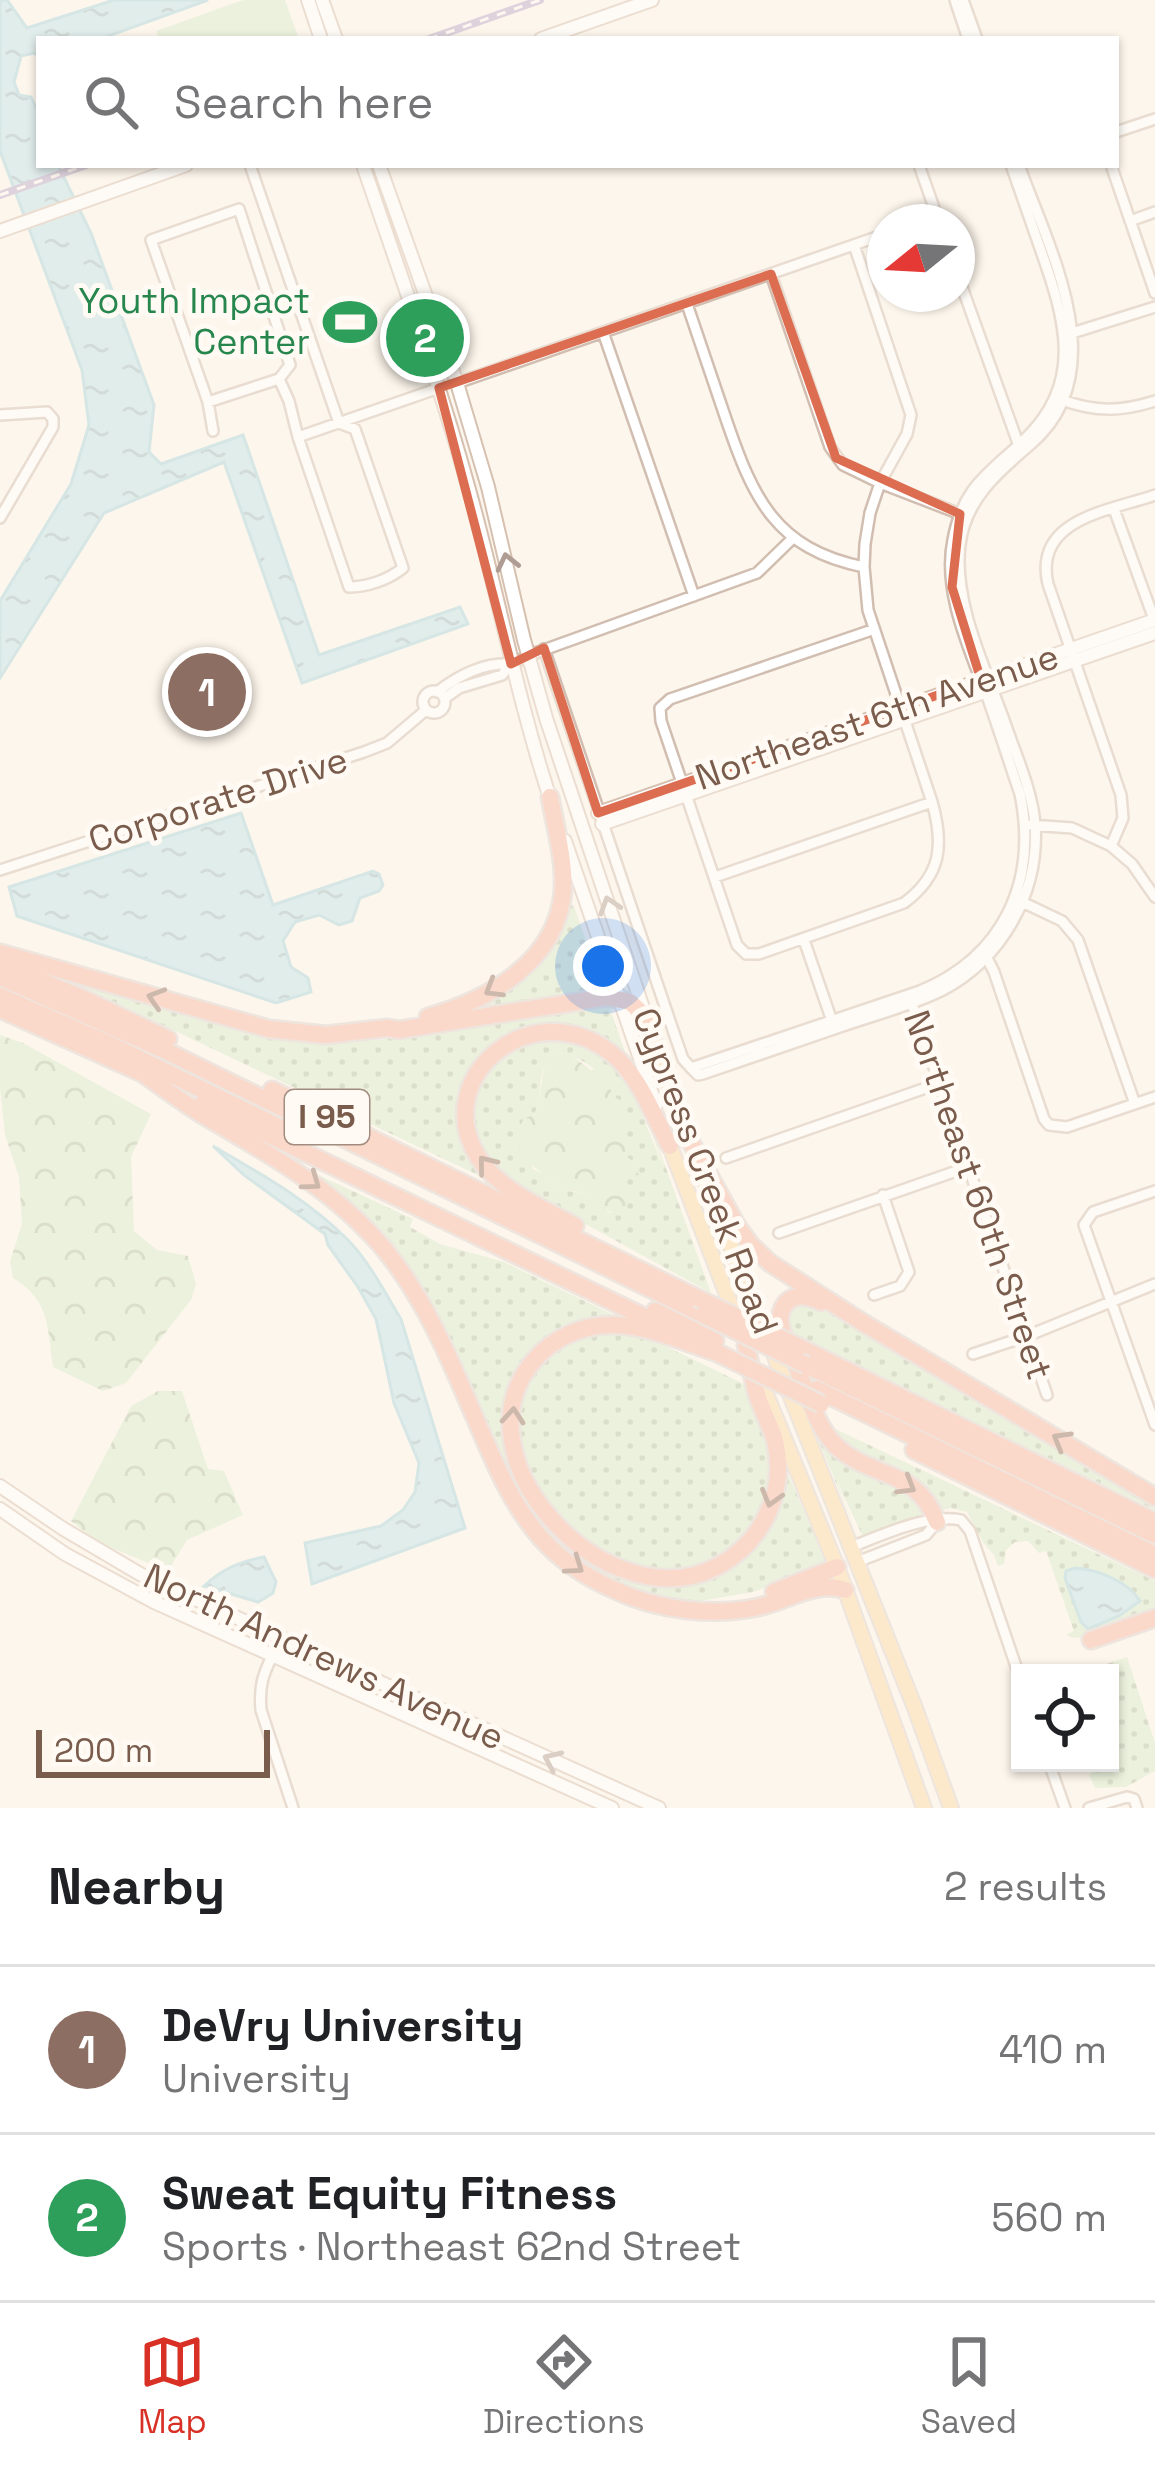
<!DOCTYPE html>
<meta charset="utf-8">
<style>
:root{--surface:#fff;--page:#f2f2f2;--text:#202124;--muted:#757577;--line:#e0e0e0;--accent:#d93025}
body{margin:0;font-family:"Space Grotesk",sans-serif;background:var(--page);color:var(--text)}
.controls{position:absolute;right:36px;bottom:36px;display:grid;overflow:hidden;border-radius:0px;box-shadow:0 3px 9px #0004}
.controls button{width:108px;height:108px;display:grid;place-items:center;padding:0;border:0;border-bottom:3px solid var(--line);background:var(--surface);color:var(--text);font:60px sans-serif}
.compass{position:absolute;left:867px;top:204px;width:108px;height:108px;border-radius:50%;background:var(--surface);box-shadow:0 3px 9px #0004;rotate:252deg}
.scale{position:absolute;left:36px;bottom:30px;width:234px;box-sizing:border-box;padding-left:12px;border:6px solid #7a5c4d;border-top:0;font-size:33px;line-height:42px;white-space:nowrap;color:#7a5c4d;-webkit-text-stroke:9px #fffaf3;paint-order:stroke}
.you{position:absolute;left:603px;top:966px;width:42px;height:42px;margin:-30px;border:9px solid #fff;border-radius:50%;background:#1a73e8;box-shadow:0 0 0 18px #1a73e833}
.badge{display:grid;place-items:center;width:78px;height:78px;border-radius:50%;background:var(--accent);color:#fff;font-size:39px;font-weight:700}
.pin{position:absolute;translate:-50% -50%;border:6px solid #fff;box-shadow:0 3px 12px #0006}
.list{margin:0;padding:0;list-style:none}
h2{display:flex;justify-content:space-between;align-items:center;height:156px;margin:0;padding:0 48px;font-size:51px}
h2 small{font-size:39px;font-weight:400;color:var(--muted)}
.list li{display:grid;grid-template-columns:78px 1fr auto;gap:36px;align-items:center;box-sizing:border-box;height:168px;padding:0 48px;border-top:3px solid var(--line)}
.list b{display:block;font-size:45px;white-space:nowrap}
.list p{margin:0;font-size:39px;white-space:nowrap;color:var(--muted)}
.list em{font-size:39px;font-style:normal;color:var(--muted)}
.icon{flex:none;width:66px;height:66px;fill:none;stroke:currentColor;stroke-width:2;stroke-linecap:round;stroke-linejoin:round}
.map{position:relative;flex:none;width:1155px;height:1808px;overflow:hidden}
.search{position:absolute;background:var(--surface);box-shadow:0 3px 9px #0004;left:36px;right:36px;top:36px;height:132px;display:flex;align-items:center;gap:30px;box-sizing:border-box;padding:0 42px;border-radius:0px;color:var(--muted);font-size:45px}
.sheet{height:492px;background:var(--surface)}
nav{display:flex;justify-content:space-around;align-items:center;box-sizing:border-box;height:168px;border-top:3px solid var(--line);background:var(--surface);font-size:33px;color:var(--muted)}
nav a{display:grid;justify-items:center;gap:6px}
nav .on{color:var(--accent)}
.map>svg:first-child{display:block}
.grass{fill:url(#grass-dots);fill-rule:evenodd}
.forest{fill:url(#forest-crowns)}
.park{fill:#d8ecc9}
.water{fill:url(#water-ripples);stroke:#a5d3da;stroke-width:3}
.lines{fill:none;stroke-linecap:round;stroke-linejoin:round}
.street-casing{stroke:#d1beb0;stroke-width:14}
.secondary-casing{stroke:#d6c0b0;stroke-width:16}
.primary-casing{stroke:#dad1cd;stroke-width:18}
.highway-casing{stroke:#dad1cd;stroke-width:21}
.street{stroke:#fff;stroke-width:9}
.secondary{stroke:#fff;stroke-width:12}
.primary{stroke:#fbd9a5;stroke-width:14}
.highway{stroke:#f7b7a3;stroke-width:16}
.rail-casing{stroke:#b9a8c9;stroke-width:8}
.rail{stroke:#fffaf3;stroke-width:3;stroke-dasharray:9;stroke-linecap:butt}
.highway-bridge-casing{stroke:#dad1cd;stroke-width:21;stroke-linecap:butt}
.highway-bridge{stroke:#f7b7a3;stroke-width:16}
.oneway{stroke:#af9d94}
.oneway2{stroke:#936e5e}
.marked{fill:none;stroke:#dc6d51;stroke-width:9;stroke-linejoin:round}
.labels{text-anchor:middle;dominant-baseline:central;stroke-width:10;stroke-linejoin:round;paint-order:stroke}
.shield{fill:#fffaf3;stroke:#a28b7f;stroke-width:3}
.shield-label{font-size:33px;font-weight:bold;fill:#7a5c4d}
.leisure-label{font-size:36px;fill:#27864d;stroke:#fffaf3;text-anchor:end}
.street-label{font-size:36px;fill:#7a5c4d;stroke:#fffaf3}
</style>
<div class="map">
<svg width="1155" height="1808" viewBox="0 0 1155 1808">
<defs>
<pattern id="grass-dots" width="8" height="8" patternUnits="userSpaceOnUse" patternTransform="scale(3)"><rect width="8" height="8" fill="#d8ecc9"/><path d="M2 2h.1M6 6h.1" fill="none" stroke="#b4c2a5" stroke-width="1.8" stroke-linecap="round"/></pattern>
<pattern id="forest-crowns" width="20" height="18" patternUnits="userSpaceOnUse" patternTransform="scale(3)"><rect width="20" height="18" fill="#d8ecc9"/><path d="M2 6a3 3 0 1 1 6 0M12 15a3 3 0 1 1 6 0" fill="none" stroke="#b4c2a5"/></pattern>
<pattern id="water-ripples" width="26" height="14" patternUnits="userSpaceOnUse" patternTransform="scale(3)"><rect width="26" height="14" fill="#bfe3e8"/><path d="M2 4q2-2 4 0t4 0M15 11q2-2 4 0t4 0" fill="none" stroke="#a0bbbe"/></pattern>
</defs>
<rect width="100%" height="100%" fill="#fdf6ec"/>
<path class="grass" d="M 565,904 L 574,906 L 604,992 L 438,1020 L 498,993 Z
M 66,979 L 311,1041 L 380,1040 L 608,1003 L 625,1052 L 621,1057 L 612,1049 L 514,1035 L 465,1097 L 492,1182 Z
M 558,1036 L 603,1053 L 631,1087 L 665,1171 L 642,1104 L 644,1107 L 711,1293 L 529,1193 C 513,1182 497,1171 486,1155 C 459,1118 476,1071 512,1047 C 523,1039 544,1038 558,1036 ZM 559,1053 C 611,1062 622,1111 626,1157 L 631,1160 L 638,1174 L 622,1177 L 628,1202 L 610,1213 C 597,1199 583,1190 564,1191 L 545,1175 L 533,1169 L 524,1118 L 534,1115 C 546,1092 531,1071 559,1053 Z
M 314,1173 L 413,1219 L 410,1227 L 440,1244 L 504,1262 L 620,1318 L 584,1323 L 511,1393 L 523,1482 L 623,1575 L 728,1565 L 781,1482 L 787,1482 L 781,1480 L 784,1464 L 827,1565 L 753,1592 L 694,1602 L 654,1598 L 592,1572 L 552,1542 L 521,1501 L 439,1323 L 313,1175 Z
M 813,1302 L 1155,1501 L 1155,1510 L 788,1331 L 788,1310 L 792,1304 Z
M 599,1333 L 632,1333 L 651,1339 L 748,1386 L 770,1450 L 770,1480 L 762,1516 L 724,1558 L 666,1576 L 605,1557 L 549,1508 L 519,1453 L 517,1406 L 538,1364 L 563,1344 Z
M 827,1425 L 1155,1581 L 1155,1614 L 1078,1638 L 1070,1637 L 1067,1634 L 1074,1631 L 1046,1551 L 1039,1553 L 1028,1541 L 1015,1542 L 1006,1550 L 1004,1564 L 998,1566 L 994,1555 L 984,1544 L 967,1512 L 951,1508 L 938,1511 L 847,1448 Z
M 813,1427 L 820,1441 L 823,1439 L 915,1493 L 926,1513 L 863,1537 L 835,1477 L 857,1534 Z
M 1127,1657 L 1155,1743 L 1155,1771 L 1126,1787 L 1095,1788 L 1089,1775 L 1096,1768 L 1095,1763 L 1110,1763 L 1110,1673 L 1080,1673 Z"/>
<path class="forest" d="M 0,1035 L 23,1043 L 151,1114 L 131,1157 L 134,1231 L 157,1250 L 188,1256 L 196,1284 L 191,1300 L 126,1383 L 103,1391 L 53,1367 C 47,1328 51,1301 13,1278 L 10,1261 L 22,1224 L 19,1177 L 5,1135 L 0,1088 Z
M 559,1053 L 571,1055 L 591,1070 L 597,1071 L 606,1078 L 613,1096 L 623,1102 L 629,1117 L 624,1133 L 626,1157 L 631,1160 L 639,1175 L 623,1177 L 629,1202 L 620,1215 C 598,1210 593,1189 564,1191 C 542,1170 504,1156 524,1118 L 534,1115 C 539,1108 542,1075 546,1061 Z
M 158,1391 L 182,1391 L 208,1469 L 224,1471 L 243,1515 L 187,1540 L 168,1571 L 97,1542 L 71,1521 L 131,1406 Z"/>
<path class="park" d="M 243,0 L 285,0 L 299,39 L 159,39 L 156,31 Z"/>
<path class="water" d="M 0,0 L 7,0 L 27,28 L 114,0 L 208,0 L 100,39 L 39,39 L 39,56 L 34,53 L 21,56 L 14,82 L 19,95 L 31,97 L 39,114 L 39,165 L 58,165 L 91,233 L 154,405 L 149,452 L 161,464 L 243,435 L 319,655 L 460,607 L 468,624 L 302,683 L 224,462 L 104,513 L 0,678 L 0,601 L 71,484 L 89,425 L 82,370 L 0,151 Z
M 241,813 L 273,905 L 373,871 L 379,874 L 383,885 L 379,891 L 360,898 L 352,921 L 339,925 L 319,915 L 295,922 L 283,941 L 291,967 L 308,978 L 311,992 L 276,1003 L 17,916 L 9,887 Z
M 213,1146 C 261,1174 308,1200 347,1239 C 369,1261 385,1293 401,1319 L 465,1528 L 312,1584 L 305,1543 L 381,1526 L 403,1510 L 415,1492 L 419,1463 L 394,1403 L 376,1319 L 358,1287 L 328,1245 L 325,1234 L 244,1175 Z
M 264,1557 L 276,1582 L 273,1593 L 258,1602 L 204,1586 C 222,1569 239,1562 264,1557 Z
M 1075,1568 C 1097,1569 1129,1582 1140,1601 L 1119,1616 L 1088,1629 L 1081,1622 L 1065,1578 L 1066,1571 Z"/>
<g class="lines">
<defs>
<path id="street" d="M 955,0 L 968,39
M 963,0 L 977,39
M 1116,132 L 1155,119
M 250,165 L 339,423 L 355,429 L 403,568 C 388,580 367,587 349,587 L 298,437 L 289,401 L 279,379
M 919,165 L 939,222
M 1111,165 L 1155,293
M 1130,221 L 1155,212
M 854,245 L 911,415 L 907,434 L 880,483 L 963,515
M 957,273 L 1019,446
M 771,274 L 830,447 L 843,465 L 880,483 L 870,513 L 865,544 L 864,567 L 868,610 L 932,802 C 944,844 942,875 904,903 L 759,954 L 746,954 L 737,945 L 661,721 L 660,708 L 670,699 L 872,630
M 687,304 C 700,342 713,381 726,419 C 753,498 775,549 864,567
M 603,332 L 694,596
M 1069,334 L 1155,307
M 457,383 L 885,234
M 1062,400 C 1095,412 1121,412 1155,401
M 208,402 L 279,379 L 290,365 L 239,209 L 151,240 L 208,402 L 213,431
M 0,415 L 47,412 L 53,419 L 53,427 L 0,518
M 298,437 L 439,388
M 1155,495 C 1109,511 1033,519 1048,584 L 1121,795 L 1123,818 L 1111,846 L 1132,864 L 1155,897
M 1114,509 L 1155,622
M 544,649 L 675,1036 L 683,1059 L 691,1068
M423 702a11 11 0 1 1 22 0a11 11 0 1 1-22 0Z
M 437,692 C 458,676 484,662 511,664
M 445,698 L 459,688 L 502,675 L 511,664 L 538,652 L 757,573 L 793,538
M 1031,825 L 1072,828 L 1111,846
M 0,870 L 364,752 L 387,743 L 426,710
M 715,877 L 932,802
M 1020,901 L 1062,921 L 1078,940 L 1135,1104
M 804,940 L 833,1024
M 985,954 L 994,972 L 1044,1119 L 1049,1125 L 1067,1127 L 1155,1097
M 910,998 L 1047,1395
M 691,1068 L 698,1075 L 703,1074 C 748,1059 794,1043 840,1027 C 874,1015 911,1006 943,990 C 1002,959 1040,892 1035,824 C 1032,789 1015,753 1004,720 C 985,667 953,602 960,545 C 965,500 998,472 1031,444 C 1116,371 1049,249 1019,165
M 691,1068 L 920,991 C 1004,956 1038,881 1020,794 C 1009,762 999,730 988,699 C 970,650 942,592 953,540 C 963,485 990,473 1026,438 C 1084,382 1065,319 1041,251 C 1031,223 1021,194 1011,165
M 726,1158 L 940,1083
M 1155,1191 L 1093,1212 L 1084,1225 L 1155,1425
M 779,1233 L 968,1167
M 874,1295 L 900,1286 L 909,1272 L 883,1195
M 973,1354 L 1027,1336 L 1155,1284
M 851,1547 C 882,1535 929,1513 961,1520 L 970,1531 L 1020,1678
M 857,1562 L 926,1535 L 937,1522
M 280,1638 C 268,1668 258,1676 261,1710 L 293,1808
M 1049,1763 L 1065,1808
M 1089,1808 L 1127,1797 L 1134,1799 L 1137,1808"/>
<path id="secondary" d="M 308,0 L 321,39
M 322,0 L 336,39
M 541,39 L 652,0
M 363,165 C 399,271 438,378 468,486 C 498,592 517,700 552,804
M 379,165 L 457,383 L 488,487 L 524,640 L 546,718 L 644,1011
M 0,231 L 186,165
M 598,813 L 1155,620
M 602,824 L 1155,633
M 565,841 L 656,1105
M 0,1486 L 62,1528 L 140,1574 L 659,1808
M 0,1509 L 65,1554 L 154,1602 L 612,1808"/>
<path id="primary" d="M 645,1016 L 691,1144
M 670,1146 L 737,1321
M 703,1176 L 915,1708 L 951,1808
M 758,1375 L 837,1567 L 924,1808"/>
<path id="highway" d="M 1,953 L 269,1029 L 326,1035 L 387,1028 L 399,1030 L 607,997 L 630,1002 L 645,1016
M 0,964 L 84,999 L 168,1039
M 0,977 L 166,1051 L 704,1315
M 0,996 L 109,1044 L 303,1139
M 0,1009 L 153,1078
M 428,1017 C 489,1000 558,961 563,890 C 565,860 555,826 550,797
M 142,1073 C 162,1087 182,1102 203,1115 C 269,1154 335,1190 385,1250 C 428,1303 452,1365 479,1427 C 496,1466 512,1505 541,1538 C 561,1561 588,1578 615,1590 C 657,1610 713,1617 758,1607 C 787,1601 816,1580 845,1590
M 272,1090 L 697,1298
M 203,1103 L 665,1327
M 688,1137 L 737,1226 L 750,1244 L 770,1263 L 865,1324 L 1155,1497
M 575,1226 C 542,1208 499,1190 478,1157 C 429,1078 531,991 611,1053 C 639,1075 653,1115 670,1146
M 821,1302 C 808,1295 789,1292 782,1310 C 776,1323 786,1341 792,1354 C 804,1383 813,1423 836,1446 C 873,1480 916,1467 937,1522
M 655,1311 L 715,1341
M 799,1347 L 1155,1522
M 720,1354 C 687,1343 650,1326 615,1325 C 588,1324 561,1334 541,1353 C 442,1449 607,1628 720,1565 C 763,1541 787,1490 775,1441 C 771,1426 763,1413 758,1398 C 753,1381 750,1363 746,1345
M 806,1365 L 1155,1535
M 816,1389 L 1155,1555
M 914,1450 L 1155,1569
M 774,1592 L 837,1567
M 1091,1640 L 1155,1618"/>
</defs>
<use href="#street" class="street-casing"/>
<use href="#secondary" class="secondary-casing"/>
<use href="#primary" class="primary-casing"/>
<use href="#highway" class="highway-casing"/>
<use href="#street" class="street"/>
<use href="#secondary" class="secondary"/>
<use href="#primary" class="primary"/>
<use href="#highway" class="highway"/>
<defs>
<path id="rail" d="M 429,39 L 540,0
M 0,195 L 86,165"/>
</defs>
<use href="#rail" class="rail-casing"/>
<use href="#rail" class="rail"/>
<defs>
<path id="highway-bridge" d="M 697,1298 L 799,1347
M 704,1315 L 806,1365
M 720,1354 L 821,1404"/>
</defs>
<use href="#highway-bridge" class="highway-bridge-casing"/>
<use href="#highway-bridge" class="highway-bridge"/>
</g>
<defs><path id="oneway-chevron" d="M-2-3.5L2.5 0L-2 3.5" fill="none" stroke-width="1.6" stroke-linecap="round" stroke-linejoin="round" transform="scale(3)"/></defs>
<g class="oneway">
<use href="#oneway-chevron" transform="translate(507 562) rotate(-103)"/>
<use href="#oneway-chevron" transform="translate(609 905) rotate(-108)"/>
<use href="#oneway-chevron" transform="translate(552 1760) rotate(-156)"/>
</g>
<g class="oneway2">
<use href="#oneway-chevron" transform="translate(493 989) rotate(149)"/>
<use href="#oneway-chevron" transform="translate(156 998) rotate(-163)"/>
<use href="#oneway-chevron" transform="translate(486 1164) rotate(-129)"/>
<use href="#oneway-chevron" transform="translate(312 1182) rotate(36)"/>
<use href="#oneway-chevron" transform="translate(513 1416) rotate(-85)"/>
<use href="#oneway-chevron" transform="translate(1061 1440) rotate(-150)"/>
<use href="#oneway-chevron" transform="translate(907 1486) rotate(31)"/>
<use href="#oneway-chevron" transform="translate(771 1498) rotate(106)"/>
<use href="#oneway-chevron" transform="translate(575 1566) rotate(35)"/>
</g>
<path d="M0 0H1155V1808H0ZM 771,274 L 836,458 L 960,514 L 952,587 L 981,680 L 598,813 L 544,648 L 511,664 L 439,388 Z" fill="#fdf6ec" fill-opacity=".55" fill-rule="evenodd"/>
<path class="marked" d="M 771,274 L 836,458 L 960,514 L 952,587 L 981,680 L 598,813 L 544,648 L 511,664 L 439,388 Z"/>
<defs>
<symbol id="stadium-bare" viewBox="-9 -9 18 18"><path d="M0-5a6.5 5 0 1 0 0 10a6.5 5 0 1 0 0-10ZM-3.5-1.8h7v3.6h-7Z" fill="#2e9e5b" stroke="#fffaf3" stroke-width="2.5" paint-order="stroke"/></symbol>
</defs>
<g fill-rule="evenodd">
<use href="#stadium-bare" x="312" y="284" width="76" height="76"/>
</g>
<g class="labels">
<rect class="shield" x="285" y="1090" width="84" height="54" rx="9"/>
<g class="shield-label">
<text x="327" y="1117">I 95</text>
</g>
<g class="leisure-label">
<text x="310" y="301">Youth Impact<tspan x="310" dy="41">Center</tspan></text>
</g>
<g class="street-label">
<text transform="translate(877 717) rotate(-19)">Northeast 6th Avenue</text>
<text transform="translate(218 800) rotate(-18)">Corporate Drive</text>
<text transform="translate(705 1171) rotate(69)">Cypress Creek Road</text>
<text transform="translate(978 1195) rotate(71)">Northeast 60th Street</text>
<text transform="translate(324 1657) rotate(25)">North Andrews Avenue</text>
</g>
</g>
</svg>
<div class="controls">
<button><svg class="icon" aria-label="locate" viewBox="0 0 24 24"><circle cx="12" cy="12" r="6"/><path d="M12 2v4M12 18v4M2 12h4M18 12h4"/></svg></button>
</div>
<svg class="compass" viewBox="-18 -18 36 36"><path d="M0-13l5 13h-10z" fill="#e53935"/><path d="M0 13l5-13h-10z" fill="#757577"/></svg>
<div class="scale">200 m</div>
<div class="you"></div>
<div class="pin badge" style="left:207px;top:692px;background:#8d6e63">1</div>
<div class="pin badge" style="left:425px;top:338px;background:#2e9e5b">2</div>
<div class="search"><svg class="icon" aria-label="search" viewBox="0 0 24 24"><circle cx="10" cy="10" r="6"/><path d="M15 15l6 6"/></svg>Search here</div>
</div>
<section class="sheet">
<h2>Nearby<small>2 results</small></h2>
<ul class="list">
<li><span class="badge" style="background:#8d6e63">1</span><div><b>DeVry University</b><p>University</p></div><em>410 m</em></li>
<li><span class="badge" style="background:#2e9e5b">2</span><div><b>Sweat Equity Fitness</b><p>Sports · Northeast 62nd Street</p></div><em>560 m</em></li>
</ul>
</section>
<nav>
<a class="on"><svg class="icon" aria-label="map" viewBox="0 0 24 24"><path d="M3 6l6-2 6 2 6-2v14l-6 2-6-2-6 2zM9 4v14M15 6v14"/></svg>Map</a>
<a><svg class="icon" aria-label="directions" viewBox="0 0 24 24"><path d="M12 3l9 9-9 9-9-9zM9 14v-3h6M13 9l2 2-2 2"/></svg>Directions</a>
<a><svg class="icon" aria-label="saved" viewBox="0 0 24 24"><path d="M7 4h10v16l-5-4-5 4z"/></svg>Saved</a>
</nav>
